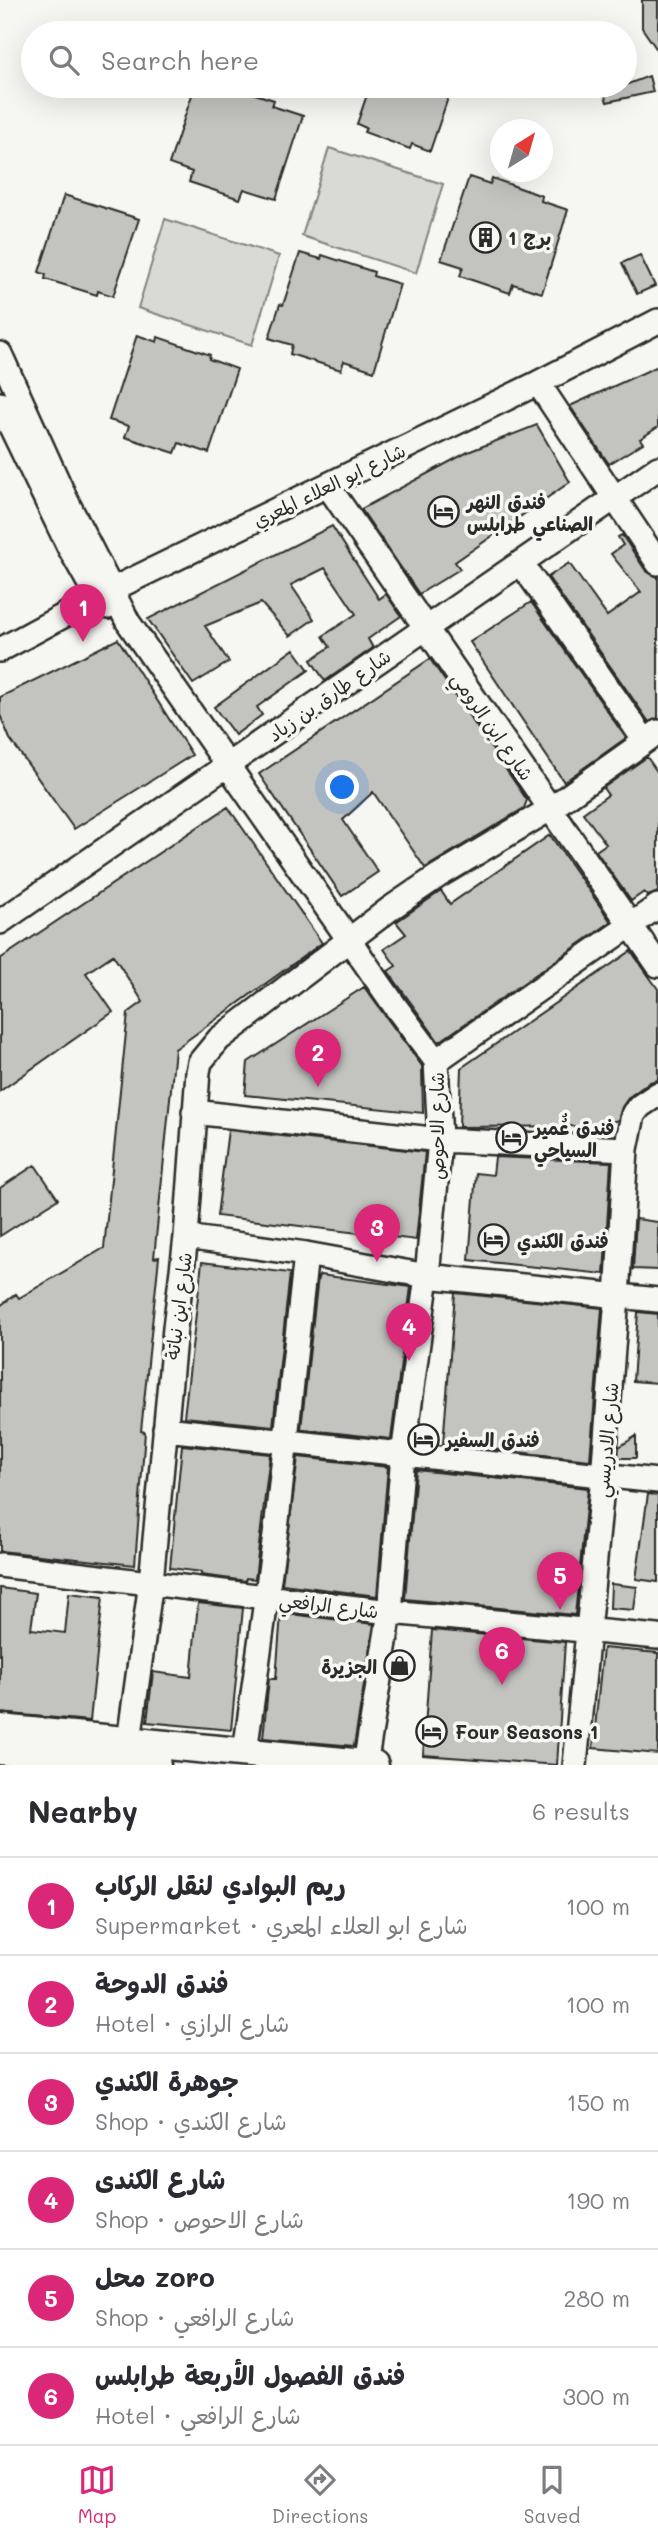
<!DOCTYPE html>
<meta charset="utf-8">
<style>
:root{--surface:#fff;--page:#f7f7f7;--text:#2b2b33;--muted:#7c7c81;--line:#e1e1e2;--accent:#db2777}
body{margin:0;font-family:Mali,"Playpen Sans Arabic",sans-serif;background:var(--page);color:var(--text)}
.compass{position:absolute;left:490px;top:119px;width:63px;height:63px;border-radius:50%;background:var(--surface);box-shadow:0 7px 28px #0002;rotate:37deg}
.you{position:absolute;left:343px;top:788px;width:24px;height:24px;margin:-18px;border:5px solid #fff;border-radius:50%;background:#1a73e8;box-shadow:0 0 0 10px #1a73e833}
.badge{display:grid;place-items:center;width:46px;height:46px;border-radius:50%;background:var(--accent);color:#fff;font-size:23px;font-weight:700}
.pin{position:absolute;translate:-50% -58px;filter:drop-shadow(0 2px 4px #0008)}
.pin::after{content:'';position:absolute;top:37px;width:24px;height:21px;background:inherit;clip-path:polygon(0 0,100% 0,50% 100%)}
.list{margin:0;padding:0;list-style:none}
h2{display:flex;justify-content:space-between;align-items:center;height:91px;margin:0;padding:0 28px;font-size:30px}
h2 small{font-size:23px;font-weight:400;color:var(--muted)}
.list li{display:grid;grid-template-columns:46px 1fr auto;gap:21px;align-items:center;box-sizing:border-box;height:98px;padding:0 28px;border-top:2px solid var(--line)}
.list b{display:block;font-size:26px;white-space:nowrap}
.list p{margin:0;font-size:23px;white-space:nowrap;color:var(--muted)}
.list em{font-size:23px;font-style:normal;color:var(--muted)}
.icon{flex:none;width:38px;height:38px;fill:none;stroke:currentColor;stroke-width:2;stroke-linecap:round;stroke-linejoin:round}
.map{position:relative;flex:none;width:658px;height:1765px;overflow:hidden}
.search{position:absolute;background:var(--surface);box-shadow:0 7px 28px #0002;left:21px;right:21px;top:21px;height:77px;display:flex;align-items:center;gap:18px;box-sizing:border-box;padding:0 24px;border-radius:38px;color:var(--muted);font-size:26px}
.sheet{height:679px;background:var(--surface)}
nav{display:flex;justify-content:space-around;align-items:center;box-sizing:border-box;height:98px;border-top:2px solid var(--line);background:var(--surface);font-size:19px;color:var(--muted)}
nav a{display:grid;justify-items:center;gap:4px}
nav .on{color:var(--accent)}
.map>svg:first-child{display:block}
.green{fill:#d9d9d5;stroke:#828280;stroke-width:2}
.building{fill:#c3c3c0;stroke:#2b2b2b;stroke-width:2}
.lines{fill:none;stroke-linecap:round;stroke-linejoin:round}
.minor-casing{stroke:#2b2b2b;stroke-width:28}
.major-casing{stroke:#2b2b2b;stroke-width:33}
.minor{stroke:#f6f6f2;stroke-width:23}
.major{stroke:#f6f6f2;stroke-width:28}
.labels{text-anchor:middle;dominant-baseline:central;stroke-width:7;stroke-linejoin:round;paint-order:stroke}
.poi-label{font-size:19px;font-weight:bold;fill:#2b2b2b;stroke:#f6f6f2;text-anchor:start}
.street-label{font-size:19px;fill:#2b2b2b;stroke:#f6f6f2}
</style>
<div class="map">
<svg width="658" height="1765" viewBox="0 0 658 1765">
<rect width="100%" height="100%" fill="#f6f6f2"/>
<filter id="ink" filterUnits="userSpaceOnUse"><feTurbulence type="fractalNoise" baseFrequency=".0143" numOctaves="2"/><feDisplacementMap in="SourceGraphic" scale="14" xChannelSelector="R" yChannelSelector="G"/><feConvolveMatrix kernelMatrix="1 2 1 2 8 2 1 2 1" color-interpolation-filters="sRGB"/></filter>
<g filter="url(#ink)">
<path class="green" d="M 329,148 L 443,184 L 416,273 L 302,236 Z
M 165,219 L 279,256 L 252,345 L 138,308 Z"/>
<path class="building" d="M 642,0 L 658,0 L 658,51 L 642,28 Z
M 649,76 L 653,92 L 607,102 L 604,93 Z
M 195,86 L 230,86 L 274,100 L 272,106 L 303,116 L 276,199 L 244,189 L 240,199 L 189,182 L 192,172 L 169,164 Z
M 370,86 L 452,86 L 430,151 L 412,144 L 410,149 L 364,132 L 366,128 L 357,124 Z
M 469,177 L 490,184 L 492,178 L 542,196 L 541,201 L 568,210 L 542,293 L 513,284 L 510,293 L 460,276 L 463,267 L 441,260 Z
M 64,195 L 139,219 L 113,296 L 98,291 L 97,295 L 45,279 L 46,275 L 39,272 Z
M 300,253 L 321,259 L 322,255 L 374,272 L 373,276 L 400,284 L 374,371 L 344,361 L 341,370 L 290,354 L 292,345 L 269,338 L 280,304 L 283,305 Z
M 640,255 L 655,286 L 637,294 L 622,263 Z
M 137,335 L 157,342 L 158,337 L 210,355 L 209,359 L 237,369 L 209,453 L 179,443 L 175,453 L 125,437 L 129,426 L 109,420 Z
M 658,366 L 658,427 L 640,439 L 643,443 L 609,464 L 570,406 Z
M 537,425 L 570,482 L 455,562 L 460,569 L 419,594 L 361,509 L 468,452 Z
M 332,526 L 379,599 L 386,594 L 401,616 L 368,639 L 373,648 L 325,681 L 311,660 L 330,647 L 323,636 L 356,614 L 325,568 L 291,585 L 314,619 L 290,636 L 261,603 L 205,626 L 229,662 L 193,684 L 148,619 Z
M 622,535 L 646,571 L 658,577 L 658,718 L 649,722 L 548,577 L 569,563 L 607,616 L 641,592 L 611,554 L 623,545 L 618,537 Z
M 531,602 L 626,738 L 564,782 L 470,642 Z
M 118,639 L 192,755 L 74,829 L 10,739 L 0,715 L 0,697 Z
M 294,649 L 309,670 L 257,707 L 262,715 L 235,735 L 214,707 Z
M 430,659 L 527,800 L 524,808 L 425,868 L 373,792 L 343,820 L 378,872 L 342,896 L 259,774 Z
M 647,757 L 658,773 L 658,892 L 648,896 L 644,892 L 631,901 L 596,851 L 606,844 L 583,813 L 608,795 L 603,788 Z
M 228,807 L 322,943 L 175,1049 L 154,1258 L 159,1257 L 141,1431 L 145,1432 L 135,1565 L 0,1551 L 0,1306 L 16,1294 L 19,1298 L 104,1248 L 128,1013 L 143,1002 L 113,955 L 86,973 L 113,1012 L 0,1091 L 0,959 Z
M 550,835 L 611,922 L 439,1042 L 388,971 L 396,966 L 384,949 L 406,934 L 396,922 L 441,891 L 450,904 Z
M 631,951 L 658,989 L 658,1080 L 650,1082 L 629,1097 L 622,1107 L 618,1120 L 599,1126 L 459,1127 L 461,1068 Z
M 364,987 L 422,1066 L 423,1113 L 245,1095 L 248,1062 Z
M 228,1130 L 425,1152 L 416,1240 L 217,1216 Z
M 495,1157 L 611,1162 L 604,1274 L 469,1260 L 476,1173 L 493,1175 Z
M 35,1165 L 58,1199 L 0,1236 L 0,1188 Z
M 636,1219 L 658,1222 L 658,1270 L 633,1269 Z
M 202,1262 L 290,1273 L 273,1426 L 184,1417 Z
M 320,1275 L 411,1287 L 391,1439 L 301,1429 L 318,1277 Z
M 455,1293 L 602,1308 L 590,1460 L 443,1444 Z
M 638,1312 L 658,1314 L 658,1383 L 633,1381 Z
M 636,1436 L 636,1458 L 618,1458 L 619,1447 Z
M 182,1445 L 270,1454 L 255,1579 L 246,1578 L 246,1581 L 201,1575 L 201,1572 L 170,1568 Z
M 298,1457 L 388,1467 L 377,1596 L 282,1584 Z
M 416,1470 L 588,1488 L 575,1615 L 405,1599 Z
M 648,1494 L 658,1495 L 658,1582 L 636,1579 Z
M 611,1584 L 637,1587 L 634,1610 L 610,1608 Z
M 0,1588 L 36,1593 L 31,1629 L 65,1633 L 69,1593 L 103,1597 L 90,1721 L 0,1713 Z
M 198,1603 L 243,1608 L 231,1730 L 147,1722 L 153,1672 L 191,1677 Z
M 281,1613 L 374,1624 L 354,1746 L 263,1738 L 269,1679 L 276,1679 Z
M 432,1630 L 565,1642 L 557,1765 L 423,1755 Z
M 603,1648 L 658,1653 L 658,1754 L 593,1748 Z"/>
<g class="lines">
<defs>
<path id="minor" d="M 0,354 L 66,500 L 128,622 L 395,1006 L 436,1061 L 440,1140 L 427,1276 L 403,1455 L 390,1612 L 365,1765
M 538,383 L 658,563
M 0,404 L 69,547 L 97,597 L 108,607
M 328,486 L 658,965
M 521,563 L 645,741
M 0,650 L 113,589 L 538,383 L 658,321
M 0,922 L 658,468
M 436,1061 L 658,906
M 194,1112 L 440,1140 L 626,1149
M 186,1237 L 306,1254 L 427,1276 L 658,1300
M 165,1429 L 658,1481
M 0,1565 L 390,1612 L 658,1637
M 129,1741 L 151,1582 L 175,1328 L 186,1237 L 198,1072 L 200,1062 L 219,1039 L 391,908 L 438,876 L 550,809 L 658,732
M 245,1752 L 277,1521 L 306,1254
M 575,1765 L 603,1477 L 617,1297 L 626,1149 L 633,1115 L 640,1106 L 658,1094"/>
<path id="major" d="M 0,1729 L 374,1765
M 0,1750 L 156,1765"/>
</defs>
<use href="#minor" class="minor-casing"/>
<use href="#major" class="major-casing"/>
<use href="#minor" class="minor"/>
<use href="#major" class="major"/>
</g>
</g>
<defs>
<symbol id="building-ring" viewBox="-11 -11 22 22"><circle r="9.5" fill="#f6f6f2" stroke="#2b2b2b" stroke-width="1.5"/><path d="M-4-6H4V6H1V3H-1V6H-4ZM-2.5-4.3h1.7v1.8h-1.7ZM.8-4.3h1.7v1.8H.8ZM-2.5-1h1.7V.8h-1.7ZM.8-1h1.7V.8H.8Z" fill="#2b2b2b"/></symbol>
<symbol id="hotel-ring" viewBox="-11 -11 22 22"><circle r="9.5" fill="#f6f6f2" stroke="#2b2b2b" stroke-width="1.5"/><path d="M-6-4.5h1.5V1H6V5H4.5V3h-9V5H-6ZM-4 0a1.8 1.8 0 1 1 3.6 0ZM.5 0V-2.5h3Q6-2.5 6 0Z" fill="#2b2b2b"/></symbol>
<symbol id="shop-ring" viewBox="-11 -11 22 22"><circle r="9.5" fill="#f6f6f2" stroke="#2b2b2b" stroke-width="1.5"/><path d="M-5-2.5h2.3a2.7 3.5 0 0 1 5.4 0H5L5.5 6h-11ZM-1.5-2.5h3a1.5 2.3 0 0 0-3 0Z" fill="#2b2b2b"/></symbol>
</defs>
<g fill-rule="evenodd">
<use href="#building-ring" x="468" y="220" width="35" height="35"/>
<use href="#hotel-ring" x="426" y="494" width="35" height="35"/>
<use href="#hotel-ring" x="494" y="1120" width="35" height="35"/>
<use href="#hotel-ring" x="476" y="1222" width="35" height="35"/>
<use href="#hotel-ring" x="406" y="1422" width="35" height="35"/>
<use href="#shop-ring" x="382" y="1648" width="35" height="35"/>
<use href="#hotel-ring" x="414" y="1714" width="35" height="35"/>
</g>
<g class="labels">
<g class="poi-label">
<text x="508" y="237">برج 1</text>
<text x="467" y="501">فندق النهر<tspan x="467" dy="22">الصناعي طرابلس</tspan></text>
<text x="534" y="1127">فندق عُُمير<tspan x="534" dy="22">السياحي</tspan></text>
<text x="517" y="1240">فندق الكندي</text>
<text x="446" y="1439">فندق السفير</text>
<text x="377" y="1666" text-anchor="end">الجزيرة</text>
<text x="455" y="1731">Four Seasons 1</text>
</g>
<g class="street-label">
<text transform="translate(329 485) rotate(-26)">شارع ابو العلاء المعري</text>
<text transform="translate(329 695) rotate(-35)">شارع طارق بن زياد</text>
<text transform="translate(493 726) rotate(55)">شارع ابن الرومي</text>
<text transform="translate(436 1126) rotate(-90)">شارع الاحوص</text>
<text transform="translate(178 1306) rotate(-83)">شارع ابن نباتة</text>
<text transform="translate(606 1440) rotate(-85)">شارع الادريسي</text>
<text transform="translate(329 1605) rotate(7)">شارع الرافعي</text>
</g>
</g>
</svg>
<svg class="compass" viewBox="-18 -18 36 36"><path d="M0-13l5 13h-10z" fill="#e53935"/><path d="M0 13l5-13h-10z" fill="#7c7c81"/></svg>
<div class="you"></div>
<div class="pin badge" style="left:83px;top:642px">1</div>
<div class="pin badge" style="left:318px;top:1087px">2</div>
<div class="pin badge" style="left:377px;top:1262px">3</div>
<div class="pin badge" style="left:409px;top:1361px">4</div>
<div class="pin badge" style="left:560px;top:1610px">5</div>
<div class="pin badge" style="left:502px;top:1685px">6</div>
<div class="search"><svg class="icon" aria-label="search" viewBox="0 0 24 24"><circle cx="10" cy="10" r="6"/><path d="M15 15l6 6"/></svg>Search here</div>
</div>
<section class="sheet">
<h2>Nearby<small>6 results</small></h2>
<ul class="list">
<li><span class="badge">1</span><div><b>ريم البوادي لنقل الركاب</b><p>Supermarket · شارع ابو العلاء المعري</p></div><em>100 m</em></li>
<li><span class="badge">2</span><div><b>فندق الدوحة</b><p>Hotel · شارع الرازي</p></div><em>100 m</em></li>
<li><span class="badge">3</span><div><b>جوهرة الكندي</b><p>Shop · شارع الكندي</p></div><em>150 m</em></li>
<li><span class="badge">4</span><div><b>شارع الكندى</b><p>Shop · شارع الاحوص</p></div><em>190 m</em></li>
<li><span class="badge">5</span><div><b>محل zoro</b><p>Shop · شارع الرافعي</p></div><em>280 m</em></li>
<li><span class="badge">6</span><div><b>فندق الفصول الأربعة طرابلس</b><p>Hotel · شارع الرافعي</p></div><em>300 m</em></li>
</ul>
</section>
<nav>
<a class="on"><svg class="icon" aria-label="map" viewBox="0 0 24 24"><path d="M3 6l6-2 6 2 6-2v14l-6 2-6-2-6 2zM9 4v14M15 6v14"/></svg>Map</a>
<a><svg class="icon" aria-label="directions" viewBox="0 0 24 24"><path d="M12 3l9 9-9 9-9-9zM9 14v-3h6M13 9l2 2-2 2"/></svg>Directions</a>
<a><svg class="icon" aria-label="saved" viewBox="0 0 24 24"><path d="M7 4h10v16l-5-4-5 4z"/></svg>Saved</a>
</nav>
